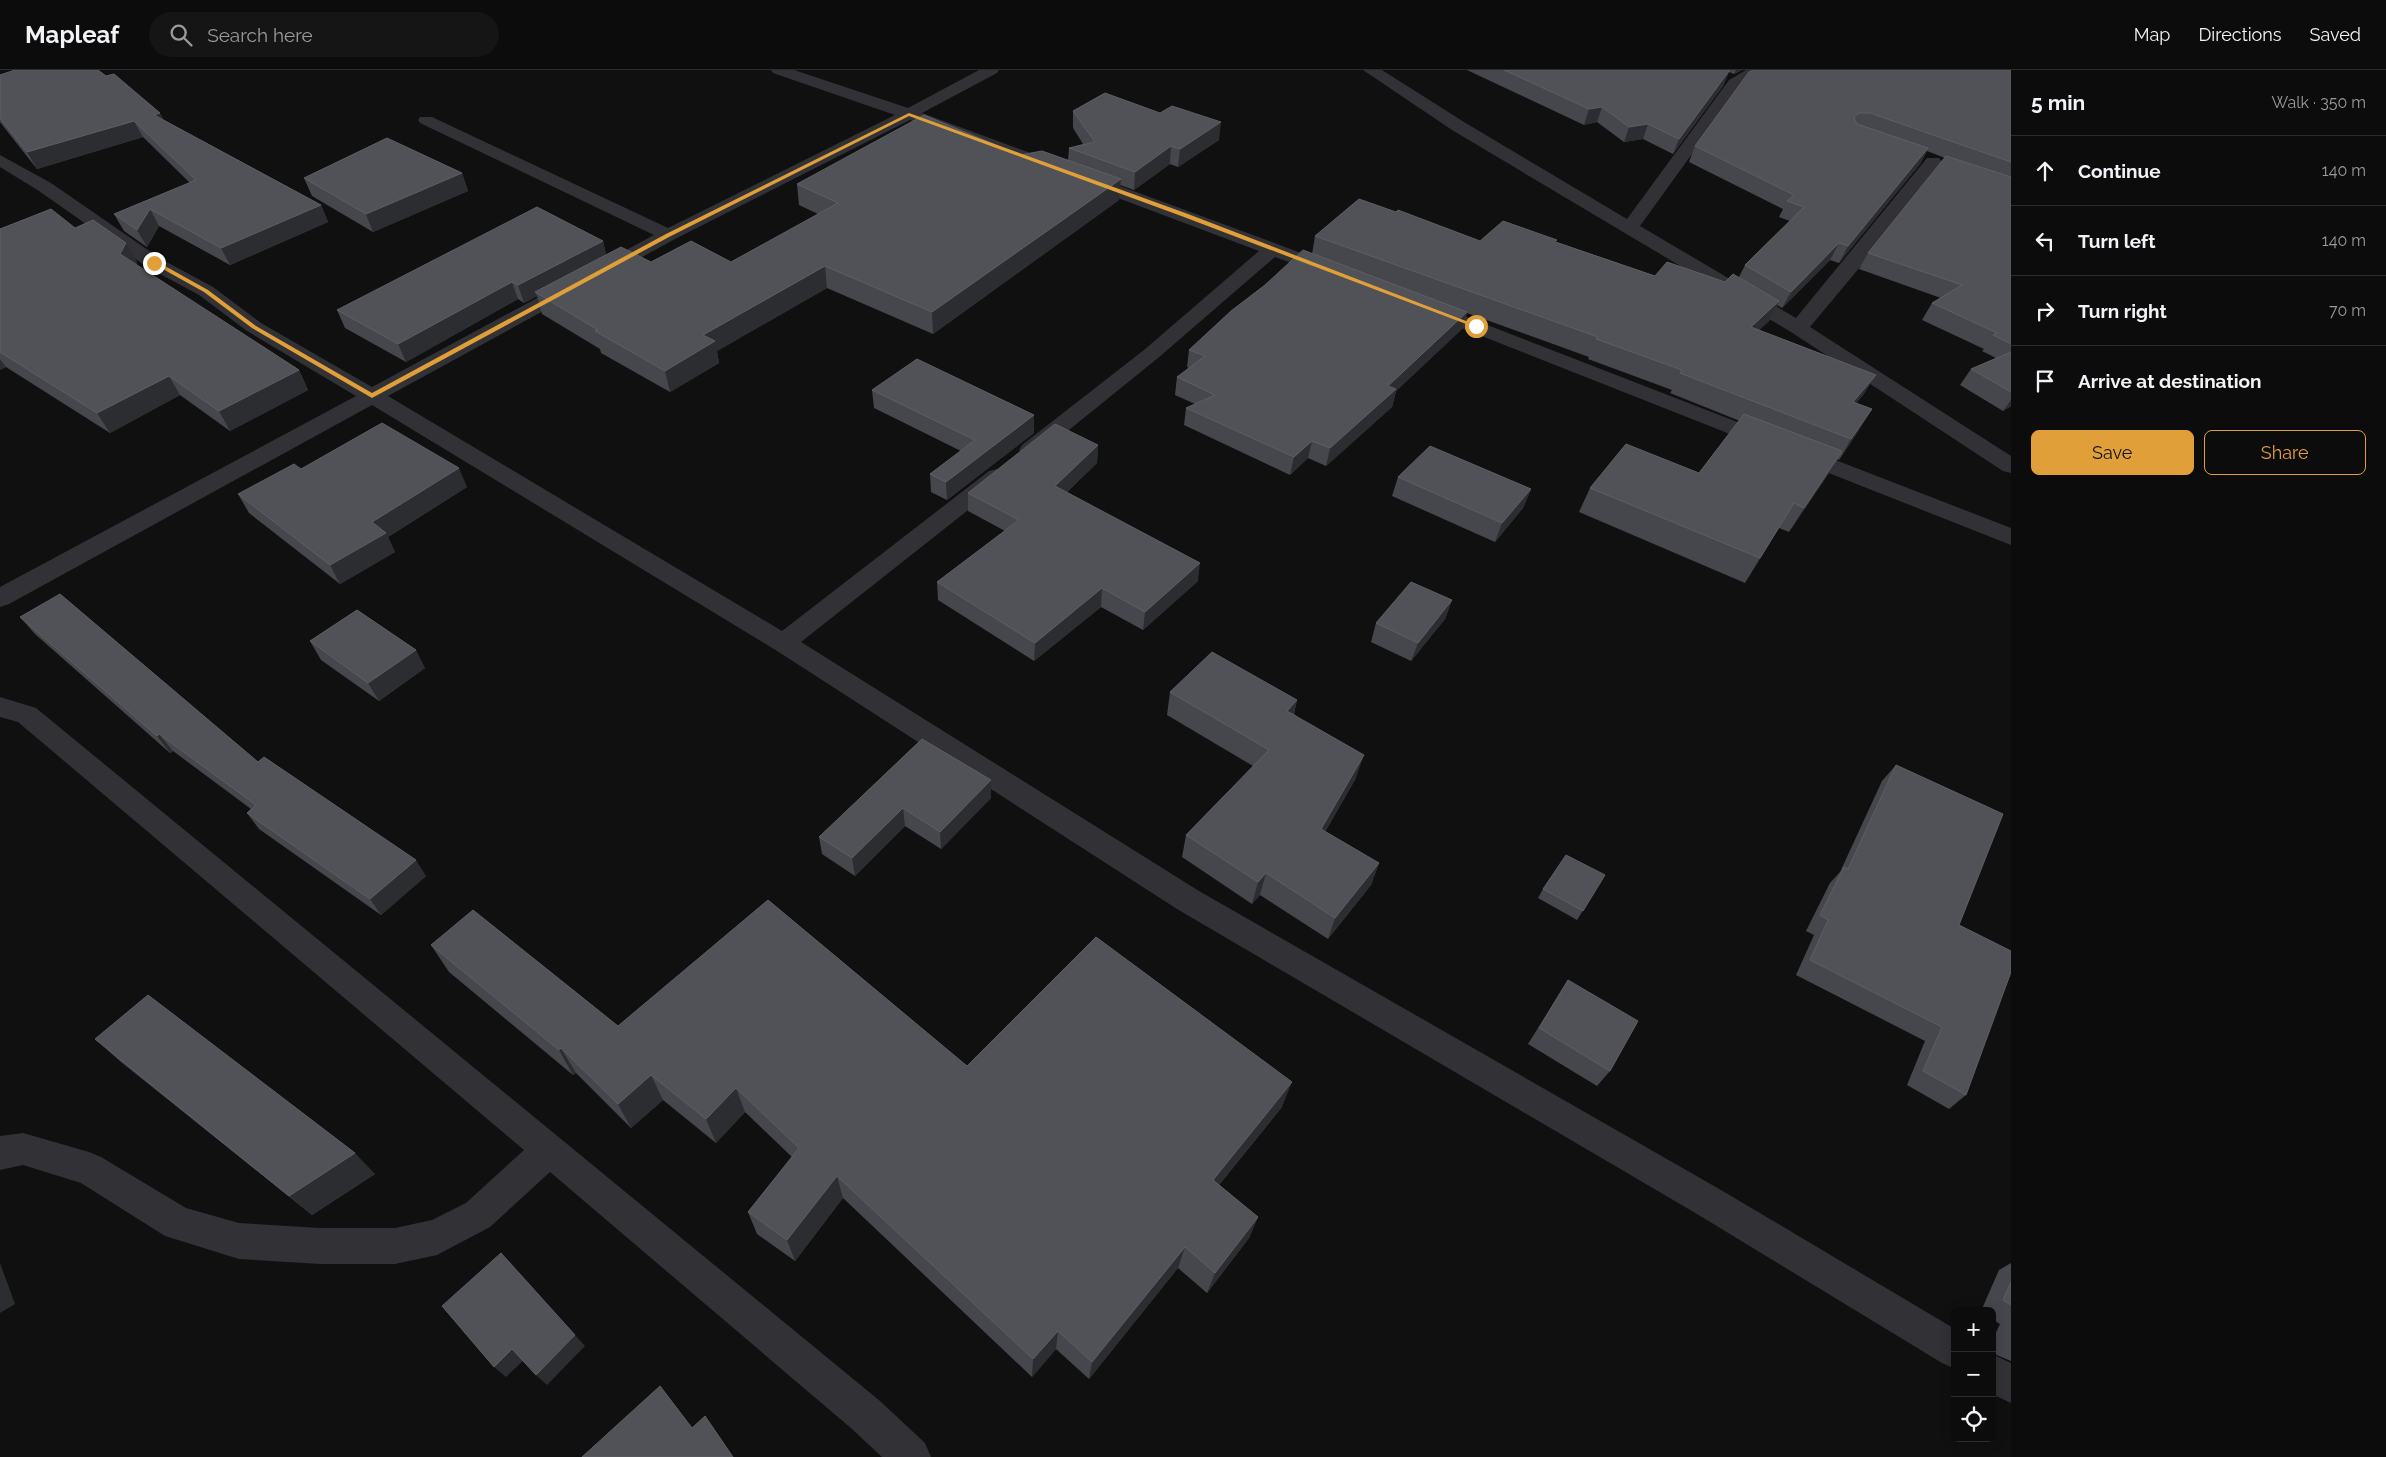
<!DOCTYPE html>
<meta charset="utf-8">
<style>
:root{--surface:#0c0c0d;--page:#151516;--text:#f1f3f6;--muted:#9a9b9d;--line:#2c2c2e;--accent:#e09f39}
body{margin:0;font-family:Raleway,sans-serif;background:var(--page);color:var(--text)}
.controls{position:absolute;right:15px;bottom:15px;display:grid;overflow:hidden;border-radius:8px;box-shadow:0 2px 12px #0003}
.controls button{width:45px;height:45px;display:grid;place-items:center;padding:0;border:0;border-bottom:1px solid var(--line);background:var(--surface);color:var(--text);font:25px sans-serif}
.stop{position:absolute;width:15px;height:15px;margin:-11px;border:4px solid #e09f39;border-radius:50%;background:#fff}
.stop.end{background:#e09f39;border-color:#fff;box-shadow:0 1px 5px #0008}
.list{margin:0;padding:0;list-style:none}
h2{display:flex;justify-content:space-between;align-items:center;height:65px;margin:0;padding:0 20px;font-size:21px}
h2 small{font-size:16px;font-weight:400;color:var(--muted)}
.list li{display:grid;grid-template-columns:32px 1fr auto;gap:15px;align-items:center;box-sizing:border-box;height:70px;padding:0 20px;border-top:1px solid var(--line)}
.list b{display:block;font-size:19px;white-space:nowrap}
.list em{font-size:16px;font-style:normal;color:var(--muted)}
.actions{display:flex;gap:10px;padding:15px 20px}
.actions a{flex:1;padding:11px 0;border:1px solid var(--accent);border-radius:8px;text-align:center;font-size:18px;color:var(--accent)}
.actions .main{background:var(--accent);color:#111}
.icon{flex:none;width:28px;height:28px;fill:none;stroke:currentColor;stroke-width:2;stroke-linecap:round;stroke-linejoin:round}
.map{position:relative;flex:none;width:2011px;height:1387px;overflow:hidden}
header{display:flex;align-items:center;gap:30px;box-sizing:border-box;height:70px;padding:0 25px;background:var(--surface);border-bottom:1px solid var(--line)}
header strong{font-size:24px}
nav{display:flex;gap:28px;margin-inline-start:auto;font-size:18px}
.search{width:350px;height:45px;background:var(--page);display:flex;align-items:center;gap:12px;box-sizing:border-box;padding:0 18px;border-radius:28px;color:var(--muted);font-size:19px}
main{display:flex}
aside{flex:1;background:var(--surface)}
.map>svg:first-child{display:block}
.lines{fill:none;stroke-linecap:round;stroke-linejoin:round}
.minor{fill:#323236;fill-rule:evenodd}
.wall{fill:#46474c}
.shaded-wall{fill:#2c2d30}
.building{fill:#505257;stroke:#5d5f65}
.route{fill:#e09f39}
</style>
<header>
<strong>Mapleaf</strong>
<div class="search"><svg class="icon" aria-label="search" viewBox="0 0 24 24"><circle cx="10" cy="10" r="6"/><path d="M15 15l6 6"/></svg>Search here</div>
<nav><a>Map</a><a>Directions</a><a>Saved</a></nav>
</header>
<main>
<div class="map">
<svg width="2011" height="1387" viewBox="0 0 2011 1387">
<rect width="100%" height="100%" fill="#101011"/>
<g class="lines">
<path class="minor" d="M 771,0 L 794,0 L 908,38 L 979,0 L 999,0 L 997,3 L 922,43 L 1280,175 L 1337,197 L 1340,201 L 1337,205 L 1330,207 L 1275,187 L 1158,288 L 1038,385 L 1030,387 L 1022,385 L 1019,380 L 1022,375 L 1144,280 L 1259,181 L 910,50 L 675,169 L 388,326 L 782,561 L 989,401 L 997,399 L 1005,401 L 1008,406 L 1005,411 L 801,572 L 1199,821 L 1721,1120 L 1955,1259 L 1955,1299 L 1942,1293 L 1697,1144 L 1177,839 L 774,579 L 372,335 L 9,534 L 0,537 L 0,517 L 356,326 L 247,261 L 199,225 L 147,197 L 39,121 L 0,97 L 0,85 L 51,113 L 161,189 L 213,217 L 261,253 L 372,317 L 654,165 L 420,53 L 418,50 L 420,47 L 432,47 L 668,158 L 895,45 L 773,3 Z
M 1363,0 L 1382,0 L 1464,52 L 1627,149 L 1729,10 L 1746,0 L 1769,0 C 1763,7 1749,11 1741,16 L 1640,156 L 1796,248 L 1927,88 L 1939,88 L 1942,92 L 1939,96 L 1865,191 L 1810,257 L 2011,386 L 2011,403 L 2003,401 L 1791,262 L 1452,60 Z
M 1428,232 L 2011,458 L 2011,475 L 1421,242 L 1418,238 L 1421,234 Z
M 0,627 L 36,638 L 880,1331 L 925,1373 L 931,1387 L 882,1387 L 852,1359 L 550,1102 L 490,1157 L 437,1185 L 395,1194 L 320,1194 L 239,1189 L 165,1166 L 81,1113 L 23,1095 L 0,1100 L 0,1066 L 23,1063 L 89,1082 L 101,1087 L 186,1138 L 239,1153 L 320,1158 L 395,1158 L 432,1150 L 466,1133 L 524,1080 L 18,652 L 0,647 Z
M 1992,1284 L 2011,1293 L 2011,1333 L 1992,1324 Z"/>
</g>
<path class="wall" d="M 1467,0 L 1742,0 L 1734,4 L 1729,2 L 1723,16 L 1673,84 L 1643,69 L 1624,72 L 1597,52 L 1584,55 Z
M 2011,0 L 2011,336 L 2003,341 L 1960,315 L 1971,299 L 1996,288 L 1982,281 L 1984,279 L 1922,250 L 1932,233 L 1941,228 L 1859,199 L 1868,183 L 1945,88 L 1927,81 L 1920,94 L 1839,193 L 1830,190 L 1782,238 L 1777,235 L 1769,251 L 1759,260 L 1876,305 L 1863,325 L 1856,333 L 1859,360 L 1839,390 L 1838,389 L 1827,406 L 1789,462 L 1779,458 L 1745,513 L 1579,442 L 1590,418 L 1699,403 L 1740,351 L 1670,323 L 1672,320 L 1588,289 L 1589,287 L 1467,243 L 1462,259 L 1396,321 L 1392,337 L 1326,396 L 1308,388 L 1290,405 L 1184,355 L 1186,338 L 1195,334 L 1175,325 L 1177,307 L 1189,298 L 1187,297 L 1189,280 L 1312,184 L 1315,166 L 1396,142 L 1480,171 L 1557,172 L 1655,206 L 1725,212 L 1739,207 L 1745,195 L 1790,151 L 1779,147 L 1783,139 L 1689,92 L 1695,76 Z
M 0,5 L 164,50 L 321,135 L 328,152 L 230,195 L 159,156 L 147,177 L 124,161 L 114,144 L 190,113 L 143,67 L 37,99 L 0,52 Z
M 1073,41 L 1219,70 L 1178,97 L 1170,94 L 1134,120 L 1120,115 L 1119,130 L 933,264 L 827,218 L 717,281 L 719,293 L 670,322 L 601,283 L 600,279 L 542,244 L 537,226 L 524,233 L 518,229 L 406,292 L 345,258 L 337,240 L 603,171 L 606,185 L 651,192 L 731,192 L 818,144 L 799,135 L 797,114 L 1020,85 L 1068,90 L 1069,78 L 1083,74 L 1073,58 Z
M 462,103 L 468,121 L 373,162 L 312,126 L 304,108 Z
M 75,158 L 137,192 L 136,195 L 299,300 L 308,320 L 230,361 L 180,325 L 110,363 L 6,297 L 0,300 L 0,159 Z
M 872,320 L 1034,345 L 1034,363 L 947,430 L 931,422 L 930,404 L 961,381 L 874,338 Z
M 1098,375 L 1097,393 L 1067,422 L 1198,511 L 1143,560 L 1101,537 L 1034,591 L 938,530 L 937,512 L 1005,461 L 968,441 L 968,423 Z
M 1398,407 L 1531,419 L 1523,438 L 1495,472 L 1392,426 Z
M 467,417 L 388,467 L 395,482 L 340,514 L 249,443 L 238,424 Z
M 1452,530 L 1445,549 L 1411,591 L 1371,572 L 1376,553 Z
M 20,547 L 258,692 L 426,806 L 381,845 L 259,759 L 247,743 L 251,739 L 173,681 L 170,683 L 35,564 Z
M 310,571 L 425,598 L 379,631 L 321,590 Z
M 1170,622 L 1297,630 L 1294,644 L 1356,708 L 1325,762 L 1379,793 L 1371,815 L 1328,869 L 1260,825 L 1252,834 L 1182,787 L 1186,765 L 1253,696 L 1167,645 Z
M 922,669 L 991,710 L 991,728 L 941,779 L 905,756 L 855,806 L 822,784 L 819,767 Z
M 1896,695 L 1959,855 L 1966,1025 L 1949,1039 L 1907,1015 L 1925,971 L 1796,905 L 1814,865 L 1806,861 L 1830,813 L 1840,802 L 1882,711 Z
M 1605,805 L 1577,850 L 1538,828 L 1543,819 Z
M 431,875 L 618,956 L 967,996 L 1282,1037 L 1219,1115 L 1258,1147 L 1249,1168 L 1207,1223 L 1178,1198 L 1089,1309 L 1056,1279 L 1032,1307 L 843,1128 L 795,1191 L 757,1164 L 748,1142 L 792,1087 L 745,1042 L 716,1073 L 663,1030 L 631,1058 L 576,1003 L 573,1005 L 449,902 Z
M 1568,910 L 1610,1001 L 1597,1016 L 1528,974 Z
M 95,969 L 375,1104 L 312,1145 L 121,992 Z
M 2011,1193 L 2011,1291 L 1992,1283 L 1992,1271 L 2000,1254 L 1992,1249 L 1992,1241 L 1981,1241 L 1999,1200 Z"/>
<path class="shaded-wall" d="M 1736,0 L 1742,0 L 1734,4 Z
M 1729,1 L 1723,16 L 1673,84 L 1679,69 Z
M 1602,37 L 1597,52 L 1584,55 L 1589,39 Z
M 160,43 L 169,59 L 154,45 Z
M 134,51 L 143,67 L 37,99 L 27,82 Z
M 1221,52 L 1219,70 L 1178,97 L 1180,79 Z
M 1648,54 L 1643,69 L 1624,72 L 1629,57 Z
M 1171,76 L 1170,94 L 1134,120 L 1135,102 Z
M 1928,78 L 1920,94 L 1839,193 L 1848,176 Z
M 462,103 L 468,121 L 373,162 L 366,144 Z
M 1121,109 L 1119,130 L 933,264 L 932,242 Z
M 321,135 L 328,152 L 230,195 L 221,178 Z
M 150,139 L 159,156 L 147,177 L 137,160 Z
M 603,171 L 607,188 L 535,222 L 537,226 L 524,233 L 518,215 Z
M 126,173 L 137,192 L 131,204 L 120,184 Z
M 1839,173 L 1830,190 L 1782,238 L 1791,222 Z
M 825,196 L 827,218 L 717,281 L 719,293 L 670,322 L 665,301 L 703,265 Z
M 512,212 L 518,229 L 406,292 L 398,274 Z
M 1779,231 L 1769,251 L 1741,277 L 1751,257 Z
M 1467,242 L 1462,259 L 1396,321 L 1392,337 L 1326,396 L 1330,378 L 1388,316 Z
M 0,289 L 6,297 L 0,300 Z
M 299,300 L 308,320 L 230,361 L 219,341 Z
M 1876,305 L 1863,325 L 1841,352 L 1853,332 Z
M 169,306 L 180,325 L 110,363 L 97,343 Z
M 2011,330 L 2011,336 L 2003,341 Z
M 1872,339 L 1859,360 L 1839,390 L 1851,369 Z
M 1034,345 L 1034,363 L 947,430 L 946,412 Z
M 1312,371 L 1308,388 L 1290,405 L 1294,387 Z
M 1098,375 L 1097,393 L 1054,434 L 1055,416 Z
M 1842,381 L 1827,406 L 1789,462 L 1804,438 Z
M 459,398 L 467,417 L 388,467 L 395,482 L 340,514 L 330,495 L 372,452 Z
M 1531,419 L 1523,438 L 1495,472 L 1502,453 Z
M 1794,433 L 1779,458 L 1745,513 L 1760,488 Z
M 1200,493 L 1198,511 L 1143,560 L 1145,542 Z
M 1102,518 L 1101,537 L 1034,591 L 1035,573 Z
M 1452,530 L 1445,549 L 1411,591 L 1418,573 Z
M 416,580 L 425,598 L 379,631 L 368,613 Z
M 1297,630 L 1291,653 L 1287,641 Z
M 159,664 L 173,681 L 170,683 L 157,666 Z
M 1364,685 L 1356,708 L 1314,781 L 1321,759 Z
M 991,710 L 991,728 L 941,779 L 940,762 Z
M 903,738 L 905,756 L 855,806 L 852,788 Z
M 416,790 L 426,806 L 381,845 L 370,829 Z
M 1379,793 L 1371,815 L 1328,869 L 1335,848 Z
M 1266,803 L 1260,825 L 1252,834 L 1258,812 Z
M 561,978 L 576,1003 L 573,1005 L 559,980 Z
M 651,1005 L 663,1030 L 631,1058 L 618,1034 Z
M 1292,1012 L 1282,1037 L 1205,1132 L 1213,1110 Z
M 736,1018 L 745,1042 L 716,1073 L 706,1049 Z
M 355,1083 L 375,1104 L 312,1145 L 289,1126 Z
M 837,1106 L 843,1128 L 795,1191 L 787,1170 Z
M 1258,1147 L 1249,1168 L 1207,1223 L 1215,1203 Z
M 1185,1177 L 1178,1198 L 1089,1309 L 1092,1292 Z
M 0,1193 L 15,1234 L 0,1243 Z
M 1058,1261 L 1056,1279 L 1032,1307 L 1033,1289 Z
M 575,1265 L 585,1276 L 547,1315 L 536,1305 Z
M 512,1279 L 524,1290 L 506,1307 L 494,1297 Z"/>
<path class="building" d="M 15,0 L 98,0 L 106,6 L 114,4 L 160,43 L 154,45 L 321,135 L 221,178 L 150,139 L 137,160 L 114,144 L 196,110 L 134,51 L 27,82 L 0,48 L 0,5 Z
M 1504,0 L 1728,0 L 1729,1 L 1679,69 L 1648,54 L 1629,57 L 1602,37 L 1589,39 Z
M 1753,0 L 2011,0 L 2011,92 L 1870,43 L 1858,43 L 1854,48 L 1857,54 L 1928,78 L 1848,176 L 1839,173 L 1791,222 L 1745,195 L 1804,137 L 1787,131 L 1794,125 L 1695,76 L 1749,2 Z
M 1105,23 L 1160,43 L 1172,36 L 1221,52 L 1180,79 L 1171,76 L 1135,102 L 1069,78 L 1095,72 L 1073,41 Z
M 924,45 L 1020,85 L 1042,81 L 1121,109 L 932,242 L 825,196 L 703,265 L 715,271 L 665,301 L 595,261 L 598,260 L 535,222 L 621,177 L 651,192 L 691,171 L 731,192 L 838,133 L 797,114 Z
M 387,68 L 462,103 L 366,144 L 304,108 Z
M 1946,86 L 2011,107 L 2011,274 L 1993,265 L 1997,263 L 1932,233 L 1962,215 L 1868,183 Z
M 1359,129 L 1396,142 L 1398,140 L 1480,171 L 1503,151 L 1557,170 L 1555,172 L 1655,206 L 1667,192 L 1725,212 L 1733,204 L 1779,231 L 1751,257 L 1876,305 L 1853,332 L 1872,339 L 1851,369 L 1680,303 L 1682,300 L 1596,269 L 1598,267 L 1315,166 Z
M 537,137 L 603,171 L 518,215 L 512,212 L 398,274 L 337,240 Z
M 51,139 L 75,158 L 93,150 L 126,173 L 120,184 L 299,300 L 219,341 L 169,306 L 97,343 L 0,282 L 0,159 Z
M 1303,180 L 1467,242 L 1388,316 L 1396,319 L 1330,378 L 1312,371 L 1294,387 L 1186,338 L 1215,325 L 1177,307 L 1205,286 L 1189,280 L 1231,241 L 1265,215 Z
M 2011,282 L 2011,322 L 1971,299 Z
M 917,289 L 1034,345 L 946,412 L 930,404 L 975,370 L 872,320 Z
M 1744,344 L 1842,381 L 1804,438 L 1794,433 L 1760,488 L 1590,418 L 1626,374 L 1699,403 Z
M 382,353 L 459,398 L 372,452 L 386,463 L 330,495 L 238,424 L 294,394 L 301,399 Z
M 1055,354 L 1098,375 L 1055,416 L 1200,493 L 1145,542 L 1102,518 L 1035,573 L 937,512 L 1019,450 L 968,423 Z
M 1430,376 L 1531,419 L 1502,453 L 1398,407 Z
M 1411,512 L 1452,530 L 1418,573 L 1376,553 Z
M 60,524 L 258,692 L 264,687 L 416,790 L 370,829 L 247,743 L 256,735 L 159,664 L 157,666 L 20,547 Z
M 357,540 L 416,580 L 368,613 L 310,571 Z
M 1212,582 L 1297,630 L 1287,641 L 1364,685 L 1321,759 L 1379,793 L 1335,848 L 1266,803 L 1258,812 L 1186,765 L 1269,680 L 1170,622 Z
M 922,669 L 991,710 L 940,762 L 903,738 L 852,788 L 819,767 Z
M 1896,695 L 2003,744 L 1959,855 L 2011,881 L 2011,902 L 1966,1025 L 1923,1001 L 1942,957 L 1810,890 L 1828,850 L 1820,845 L 1844,797 L 1848,799 Z
M 1566,785 L 1605,805 L 1583,841 L 1543,819 Z
M 768,830 L 967,996 L 1096,867 L 1292,1012 L 1213,1110 L 1258,1147 L 1215,1203 L 1185,1177 L 1092,1292 L 1058,1261 L 1033,1289 L 837,1106 L 787,1170 L 748,1142 L 799,1078 L 736,1018 L 706,1049 L 651,1005 L 618,1034 L 561,978 L 559,980 L 431,875 L 473,840 L 618,956 Z
M 1568,910 L 1638,951 L 1610,1001 L 1539,958 Z
M 148,925 L 355,1083 L 289,1126 L 95,969 Z
M 501,1183 L 575,1265 L 536,1305 L 512,1279 L 494,1297 L 442,1236 Z
M 2011,1212 L 2011,1235 L 2003,1230 Z
M 660,1316 L 692,1358 L 705,1346 L 733,1387 L 582,1387 Z"/>
<path class="route" d="M 909,43 L 1188,144 L 1479,256 L 1474,257 L 1184,147 L 909,46 L 669,167 L 372,328 L 252,258 L 204,222 L 152,193 L 156,191 L 208,220 L 256,256 L 372,323 L 666,164 Z"/>
</svg>
<div class="controls">
<button>+</button>
<button>−</button>
<button><svg class="icon" aria-label="locate" viewBox="0 0 24 24"><circle cx="12" cy="12" r="6"/><path d="M12 2v4M12 18v4M2 12h4M18 12h4"/></svg></button>
</div>
<div class="stop" style="left:1476px;top:256px"></div>
<div class="stop end" style="left:154px;top:193px"></div>
</div>
<aside>
<h2>5 min<small>Walk · 350 m</small></h2>
<ul class="list">
<li><svg class="icon" aria-label="ahead" viewBox="0 0 24 24"><path d="M12 20V5M6 11l6-6 6 6"/></svg><div><b>Continue</b></div><em>140 m</em></li>
<li><svg class="icon" aria-label="left" viewBox="0 0 24 24"><path d="M17 20v-9H6M10 6l-5 5 5 5"/></svg><div><b>Turn left</b></div><em>140 m</em></li>
<li><svg class="icon" aria-label="right" viewBox="0 0 24 24"><path d="M7 20v-9h11M14 6l5 5-5 5"/></svg><div><b>Turn right</b></div><em>70 m</em></li>
<li><svg class="icon" aria-label="arrive" viewBox="0 0 24 24"><path d="M6 21V4h12l-3 4 3 4H6"/></svg><div><b>Arrive at destination</b></div></li>
</ul>
<div class="actions"><a class="main">Save</a><a>Share</a></div>
</aside>
</main>
